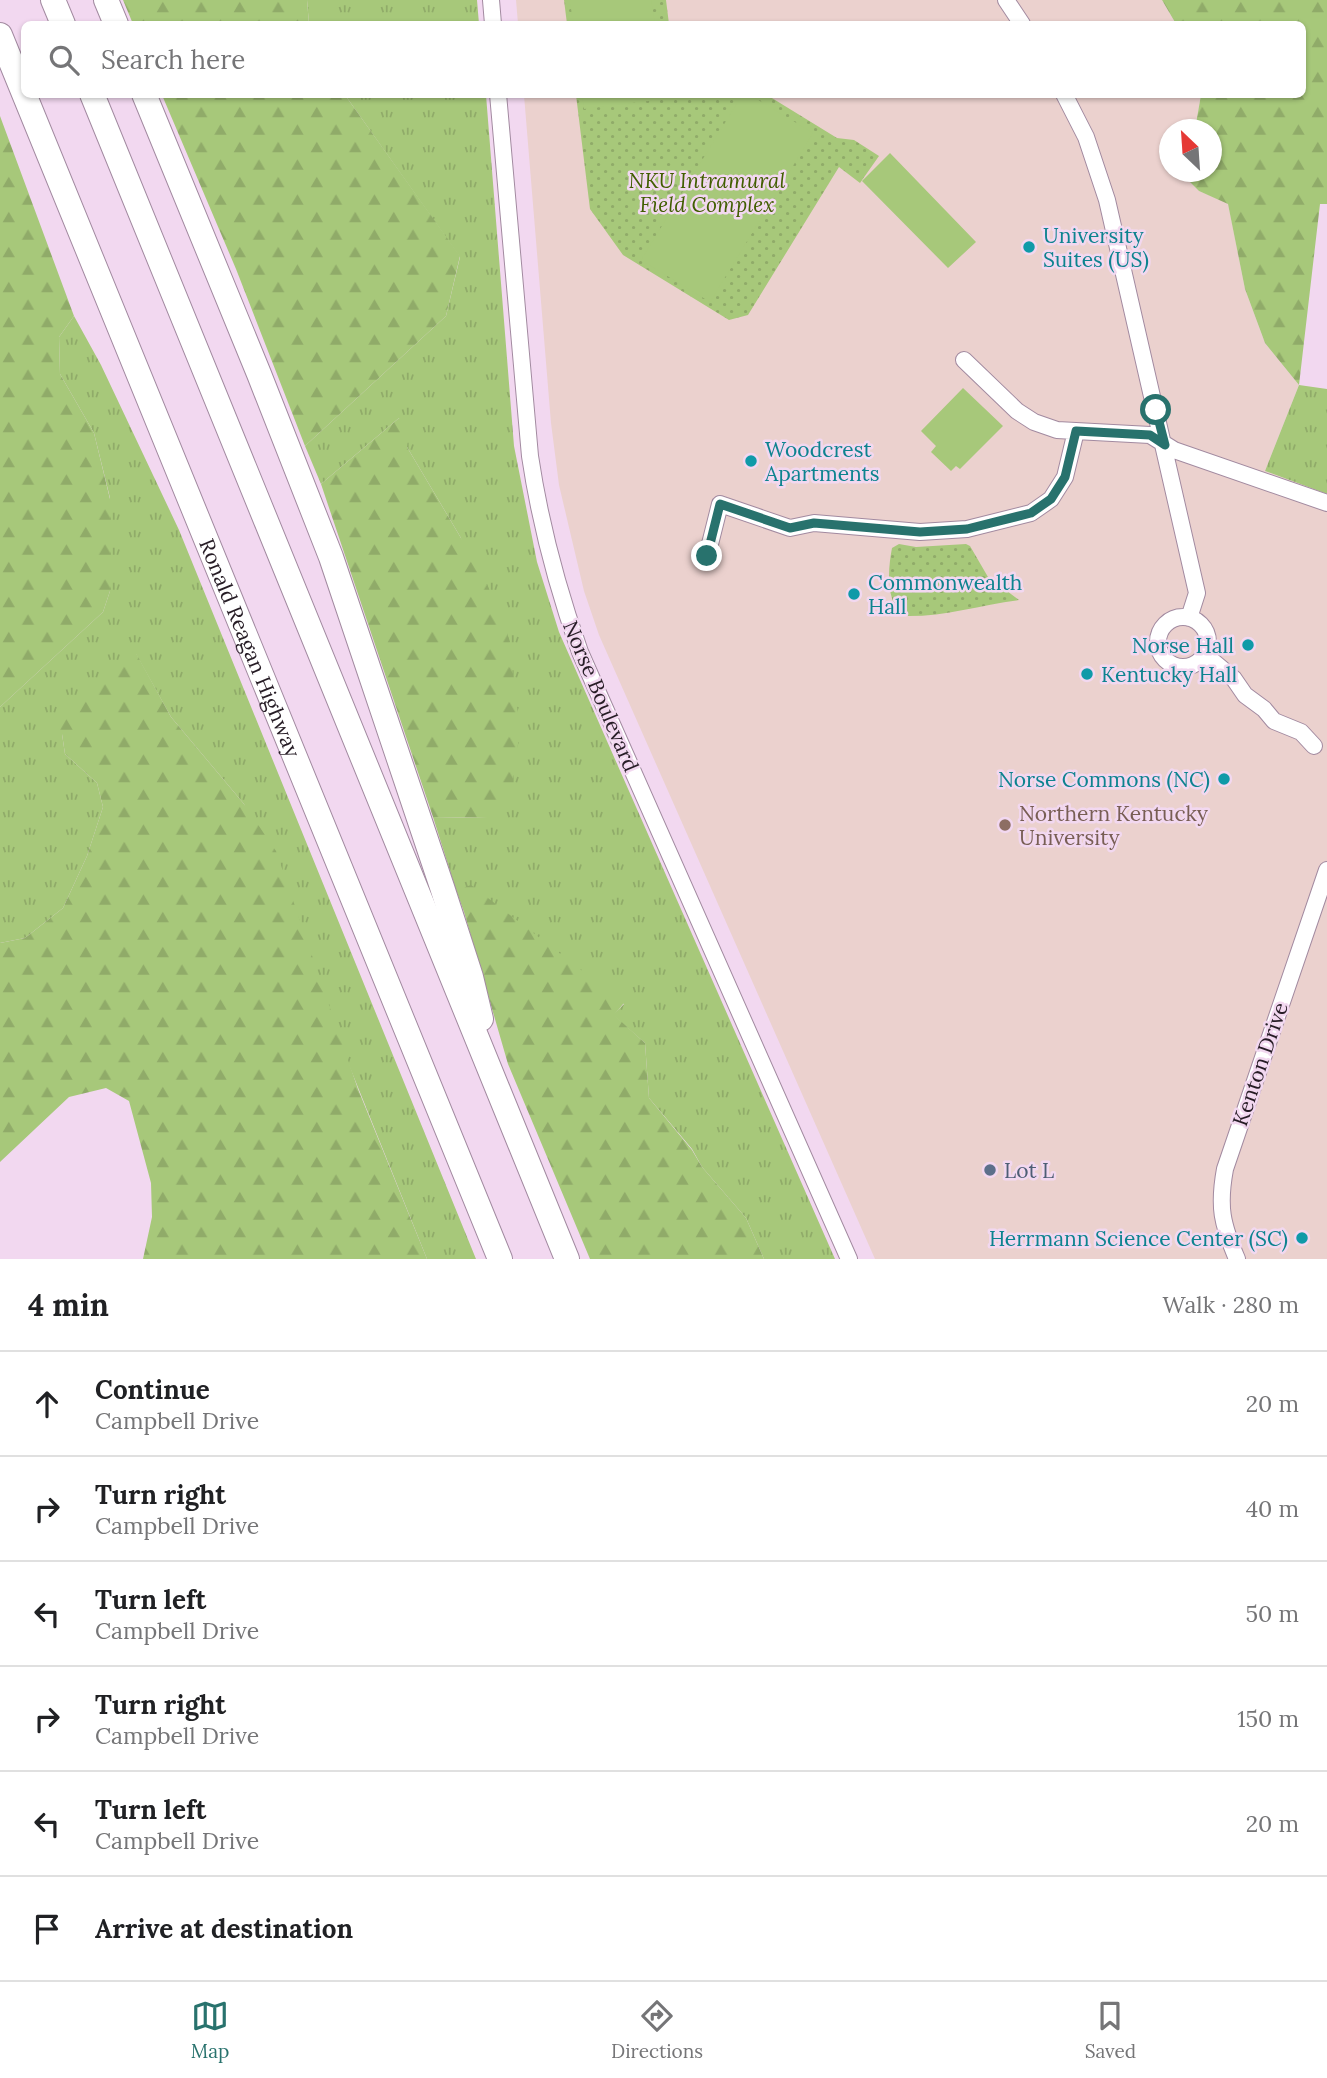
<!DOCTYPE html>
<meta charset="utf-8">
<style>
:root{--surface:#fff;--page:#f2f2f2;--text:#202124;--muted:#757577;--line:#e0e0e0;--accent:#28726d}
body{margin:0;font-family:Lora,serif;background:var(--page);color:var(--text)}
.compass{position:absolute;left:1159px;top:119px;width:63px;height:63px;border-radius:50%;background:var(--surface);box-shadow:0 2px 5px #0004;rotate:335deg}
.stop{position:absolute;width:21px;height:21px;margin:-16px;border:5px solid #28726d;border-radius:50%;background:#fff}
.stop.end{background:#28726d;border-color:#fff;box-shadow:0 2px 7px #0008}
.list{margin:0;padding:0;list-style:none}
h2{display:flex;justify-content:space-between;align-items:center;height:91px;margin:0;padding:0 28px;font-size:30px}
h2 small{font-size:23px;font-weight:400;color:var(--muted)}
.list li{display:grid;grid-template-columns:46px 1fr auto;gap:21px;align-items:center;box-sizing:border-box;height:105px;padding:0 28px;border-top:2px solid var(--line)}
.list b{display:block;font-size:26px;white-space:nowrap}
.list p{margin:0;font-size:23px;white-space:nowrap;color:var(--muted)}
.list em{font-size:23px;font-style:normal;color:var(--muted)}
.icon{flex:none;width:38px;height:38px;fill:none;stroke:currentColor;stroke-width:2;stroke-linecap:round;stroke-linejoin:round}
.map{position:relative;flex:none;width:1327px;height:1259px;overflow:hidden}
.search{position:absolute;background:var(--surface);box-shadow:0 2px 5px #0004;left:21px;right:21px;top:21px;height:77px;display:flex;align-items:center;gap:18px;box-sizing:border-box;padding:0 24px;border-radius:10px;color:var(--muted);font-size:26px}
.sheet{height:721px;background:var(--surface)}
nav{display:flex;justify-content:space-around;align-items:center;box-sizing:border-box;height:98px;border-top:2px solid var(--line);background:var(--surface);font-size:19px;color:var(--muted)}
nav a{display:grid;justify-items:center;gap:4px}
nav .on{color:var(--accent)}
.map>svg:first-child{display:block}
.education{fill:#ebd1ce}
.grass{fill:url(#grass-tufts)}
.forest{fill:url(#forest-firs)}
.park{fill:url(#park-dots)}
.pitch{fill:#a7c87a}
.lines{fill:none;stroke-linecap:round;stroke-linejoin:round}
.minor-casing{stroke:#a28aa0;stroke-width:18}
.highway-casing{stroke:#a28aa0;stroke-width:26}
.minor{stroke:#fff;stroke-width:16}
.highway{stroke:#fff;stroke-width:24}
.route{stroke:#28726d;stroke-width:9}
.culture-dot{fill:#0f9aa8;stroke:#f2d8f0;stroke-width:2.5}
.education-dot{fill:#8d6e63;stroke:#f2d8f0;stroke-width:2.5}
.service-dot{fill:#5c6f8a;stroke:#f2d8f0;stroke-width:2.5}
.labels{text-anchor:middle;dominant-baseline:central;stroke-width:5;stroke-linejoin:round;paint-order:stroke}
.park-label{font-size:21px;font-style:italic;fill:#415e00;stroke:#f2d8f0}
.culture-label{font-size:21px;fill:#0d838f;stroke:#f2d8f0;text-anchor:start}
.street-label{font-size:21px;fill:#261c25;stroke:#f2d8f0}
.education-label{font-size:21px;fill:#785e54;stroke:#f2d8f0;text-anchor:start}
.service-label{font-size:21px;fill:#4e5e75;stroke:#f2d8f0;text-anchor:start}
</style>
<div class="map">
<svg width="1327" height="1259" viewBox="0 0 1327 1259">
<defs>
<pattern id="grass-tufts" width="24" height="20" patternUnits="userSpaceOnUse" patternTransform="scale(1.75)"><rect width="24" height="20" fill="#a7c87a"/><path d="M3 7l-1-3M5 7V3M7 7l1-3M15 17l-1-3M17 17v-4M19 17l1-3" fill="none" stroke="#90ab69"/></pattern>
<pattern id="forest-firs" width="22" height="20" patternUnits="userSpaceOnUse" patternTransform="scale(1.75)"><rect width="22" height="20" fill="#a7c87a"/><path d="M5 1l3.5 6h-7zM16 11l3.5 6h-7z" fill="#90ab69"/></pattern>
<pattern id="park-dots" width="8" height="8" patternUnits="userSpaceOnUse" patternTransform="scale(1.75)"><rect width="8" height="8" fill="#a7c87a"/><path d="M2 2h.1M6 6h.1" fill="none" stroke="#90ab69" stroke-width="1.8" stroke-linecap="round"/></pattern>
</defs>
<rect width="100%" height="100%" fill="#f2d8f0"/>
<path class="education" d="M 516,0 L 1162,0 L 1176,24 L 518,24 Z
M 524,95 L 1201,95 L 1195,129 L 1170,130 L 1170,172 L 1186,172 L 1185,177 L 1199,191 L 1228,203 L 1245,289 L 1265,343 L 1299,385 L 1265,471 L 1327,494 L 1327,1259 L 875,1259 L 599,635 L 584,591 L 559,485 L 551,423 Z"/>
<path class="grass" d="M 307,0 L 477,0 L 479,24 L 309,24 Z
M 345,95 L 486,95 L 514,446 L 537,562 L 559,632 L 835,1259 L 764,1259 L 746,1218 L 702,1167 L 692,1149 L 649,1098 L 645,1043 L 613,1015 L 624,1004 L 456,890 L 433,817 L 487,818 L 461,538 L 407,447 L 399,418 L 321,484 L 305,446 L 446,316 L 460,257 Z
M 74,316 L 101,365 L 179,530 L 476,1259 L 427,1259 L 244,804 L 171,717 L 136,654 L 62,734 L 65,754 L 97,783 L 103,807 L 87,856 L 63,908 L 25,938 L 0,943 L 0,707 L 103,612 L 110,591 L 110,498 L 94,433 L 60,374 L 59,337 Z
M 1299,385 L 1327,389 L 1327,494 L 1265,471 Z"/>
<path class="forest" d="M 123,0 L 307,0 L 309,24 L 133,24 Z
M 1162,0 L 1327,0 L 1327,204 L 1320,204 L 1299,385 L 1265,343 L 1245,289 L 1228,204 L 1199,191 L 1185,177 L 1186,172 L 1212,172 L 1212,130 L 1195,129 L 1201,95 L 1302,94 L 1302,24 L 1176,24 Z
M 162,95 L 345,95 L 460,256 L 446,316 L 305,446 L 236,269 Z
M 0,116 L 74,316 L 59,337 L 60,374 L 94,433 L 110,499 L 110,591 L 103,612 L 0,707 Z
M 399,418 L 410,424 L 407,447 L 461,538 L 506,620 L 520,730 L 511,793 L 487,818 L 433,817 L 321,484 Z
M 136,653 L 171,717 L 244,804 L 276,851 L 358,1089 L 427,1259 L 143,1259 L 152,1217 L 151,1183 L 129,1101 L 106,1088 L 69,1097 L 0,1162 L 0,943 L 25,938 L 63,908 L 87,856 L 103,807 L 97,783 L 65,754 L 62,734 L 54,720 Z
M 471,885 L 624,1003 L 614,1015 L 645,1043 L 649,1098 L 692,1150 L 702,1167 L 746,1218 L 764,1259 L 590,1259 L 508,1064 L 464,912 L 456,890 Z"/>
<path class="park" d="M 564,0 L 666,0 L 669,24 L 567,24 Z
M 576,95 L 767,95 L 837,138 L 854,140 L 879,156 L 860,183 L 839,167 L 748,315 L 729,320 L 623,255 L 590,209 Z
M 899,544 L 916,547 L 966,544 L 970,546 L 988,577 L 1019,600 C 980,605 943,617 904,616 C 885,602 888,569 892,548 Z"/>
<path class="pitch" d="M 570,0 L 651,0 L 655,24 L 573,24 Z
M 582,95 L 663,95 L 664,99 L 584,109 Z
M 742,95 L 750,95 L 813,133 L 710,302 L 641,260 Z
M 890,153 L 976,242 L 948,268 L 862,181 Z
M 963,388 L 1003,426 L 960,469 L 956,466 L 951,471 L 931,452 L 936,446 L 921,431 Z"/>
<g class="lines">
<defs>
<path id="minor" d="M 491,0 L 493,24
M 1006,0 L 1022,24
M 498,94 L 530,456 C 540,523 557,587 580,652 L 849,1259
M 1064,94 L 1086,137 L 1107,200 L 1197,593 L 1189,618
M 964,360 L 1017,411 L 1034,422 L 1057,430 L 1150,435 L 1174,450 L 1327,503
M 707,556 L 720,504 L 790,528 L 814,523 L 920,532 L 967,529 L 1031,513 L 1051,499 L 1065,477 L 1076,431
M1158 642a25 25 0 1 1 50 0a25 25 0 1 1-50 0Z
M 1204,654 L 1234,679 L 1245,695 L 1264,709 L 1274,721 L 1301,732 L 1314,746
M 1237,1259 C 1222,1224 1218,1207 1225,1169 L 1327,870"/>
<g id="highway">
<path d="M 53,0 L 63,24"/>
<path d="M 106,0 L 116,24"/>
<path id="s1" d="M 0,35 L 500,1259"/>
<path d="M 92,94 L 567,1259"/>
<path d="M 144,94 L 259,374 L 331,557 L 442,887 L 471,977 L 481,1019"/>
</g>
</defs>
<use href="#minor" class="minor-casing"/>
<use href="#highway" class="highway-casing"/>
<use href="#minor" class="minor"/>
<use href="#highway" class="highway"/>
</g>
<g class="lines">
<path class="route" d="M 707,556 L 720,504 L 790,528 L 814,523 L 920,532 L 967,529 L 1031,513 L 1051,499 L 1065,477 L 1076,431 L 1150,435 L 1165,445 L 1156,410"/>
</g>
<g class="culture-dot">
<circle cx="1029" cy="247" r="7"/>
<circle cx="751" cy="461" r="7"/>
<circle cx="854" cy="594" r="7"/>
<circle cx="1248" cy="645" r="7"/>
<circle cx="1087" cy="674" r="7"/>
<circle cx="1224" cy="779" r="7"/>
<circle cx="1302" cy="1238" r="7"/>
</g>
<circle class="education-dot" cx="1005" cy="825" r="7"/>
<circle class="service-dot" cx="990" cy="1170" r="7"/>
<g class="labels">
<g class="park-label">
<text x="707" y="180">NKU Intramural<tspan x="707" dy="24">Field Complex</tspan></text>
</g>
<g class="culture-label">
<text x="1043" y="235">University<tspan x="1043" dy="24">Suites (US)</tspan></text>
<text x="765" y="449">Woodcrest<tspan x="765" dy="24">Apartments</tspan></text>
<text x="868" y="582">Commonwealth<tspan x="868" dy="24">Hall</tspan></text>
<text x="1234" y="645" text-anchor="end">Norse Hall</text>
<text x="1101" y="674">Kentucky Hall</text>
<text x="1210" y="779" text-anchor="end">Norse Commons (NC)</text>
<text x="1288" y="1238" text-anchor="end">Herrmann Science Center (SC)</text>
</g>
<g class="street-label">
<text stroke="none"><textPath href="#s1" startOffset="662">Ronald Reagan Highway</textPath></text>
<text transform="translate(601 696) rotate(67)">Norse Boulevard</text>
<text transform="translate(1260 1064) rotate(-71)">Kenton Drive</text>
</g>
<g class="education-label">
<text x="1019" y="813">Northern Kentucky<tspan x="1019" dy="24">University</tspan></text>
</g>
<g class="service-label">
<text x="1004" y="1170">Lot L</text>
</g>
</g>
</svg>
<svg class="compass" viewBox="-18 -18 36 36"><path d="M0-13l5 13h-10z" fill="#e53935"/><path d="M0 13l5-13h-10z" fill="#757577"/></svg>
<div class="stop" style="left:1156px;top:410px"></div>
<div class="stop end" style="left:707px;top:556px"></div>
<div class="search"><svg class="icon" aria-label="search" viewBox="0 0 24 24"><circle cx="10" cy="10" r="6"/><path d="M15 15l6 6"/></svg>Search here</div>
</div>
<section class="sheet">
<h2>4 min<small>Walk · 280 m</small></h2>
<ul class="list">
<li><svg class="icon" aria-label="ahead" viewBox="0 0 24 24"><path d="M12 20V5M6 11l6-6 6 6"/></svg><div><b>Continue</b><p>Campbell Drive</p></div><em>20 m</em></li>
<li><svg class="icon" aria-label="right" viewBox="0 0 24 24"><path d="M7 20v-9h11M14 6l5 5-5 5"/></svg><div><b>Turn right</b><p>Campbell Drive</p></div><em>40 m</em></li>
<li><svg class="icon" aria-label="left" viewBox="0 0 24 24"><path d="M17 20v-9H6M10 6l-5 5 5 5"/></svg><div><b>Turn left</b><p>Campbell Drive</p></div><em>50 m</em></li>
<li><svg class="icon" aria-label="right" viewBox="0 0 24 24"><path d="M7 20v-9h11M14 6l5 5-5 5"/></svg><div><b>Turn right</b><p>Campbell Drive</p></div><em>150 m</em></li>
<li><svg class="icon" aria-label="left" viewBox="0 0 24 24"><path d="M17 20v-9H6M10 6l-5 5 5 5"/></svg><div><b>Turn left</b><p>Campbell Drive</p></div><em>20 m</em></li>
<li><svg class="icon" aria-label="arrive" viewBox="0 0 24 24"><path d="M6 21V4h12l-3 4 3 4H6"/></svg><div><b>Arrive at destination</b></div></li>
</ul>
</section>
<nav>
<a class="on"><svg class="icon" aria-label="map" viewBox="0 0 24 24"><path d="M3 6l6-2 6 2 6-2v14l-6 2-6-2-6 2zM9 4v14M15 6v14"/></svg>Map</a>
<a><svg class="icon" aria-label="directions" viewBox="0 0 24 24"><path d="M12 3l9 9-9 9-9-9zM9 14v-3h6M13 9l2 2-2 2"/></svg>Directions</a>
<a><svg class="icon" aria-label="saved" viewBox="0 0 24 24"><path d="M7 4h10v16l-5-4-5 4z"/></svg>Saved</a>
</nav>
